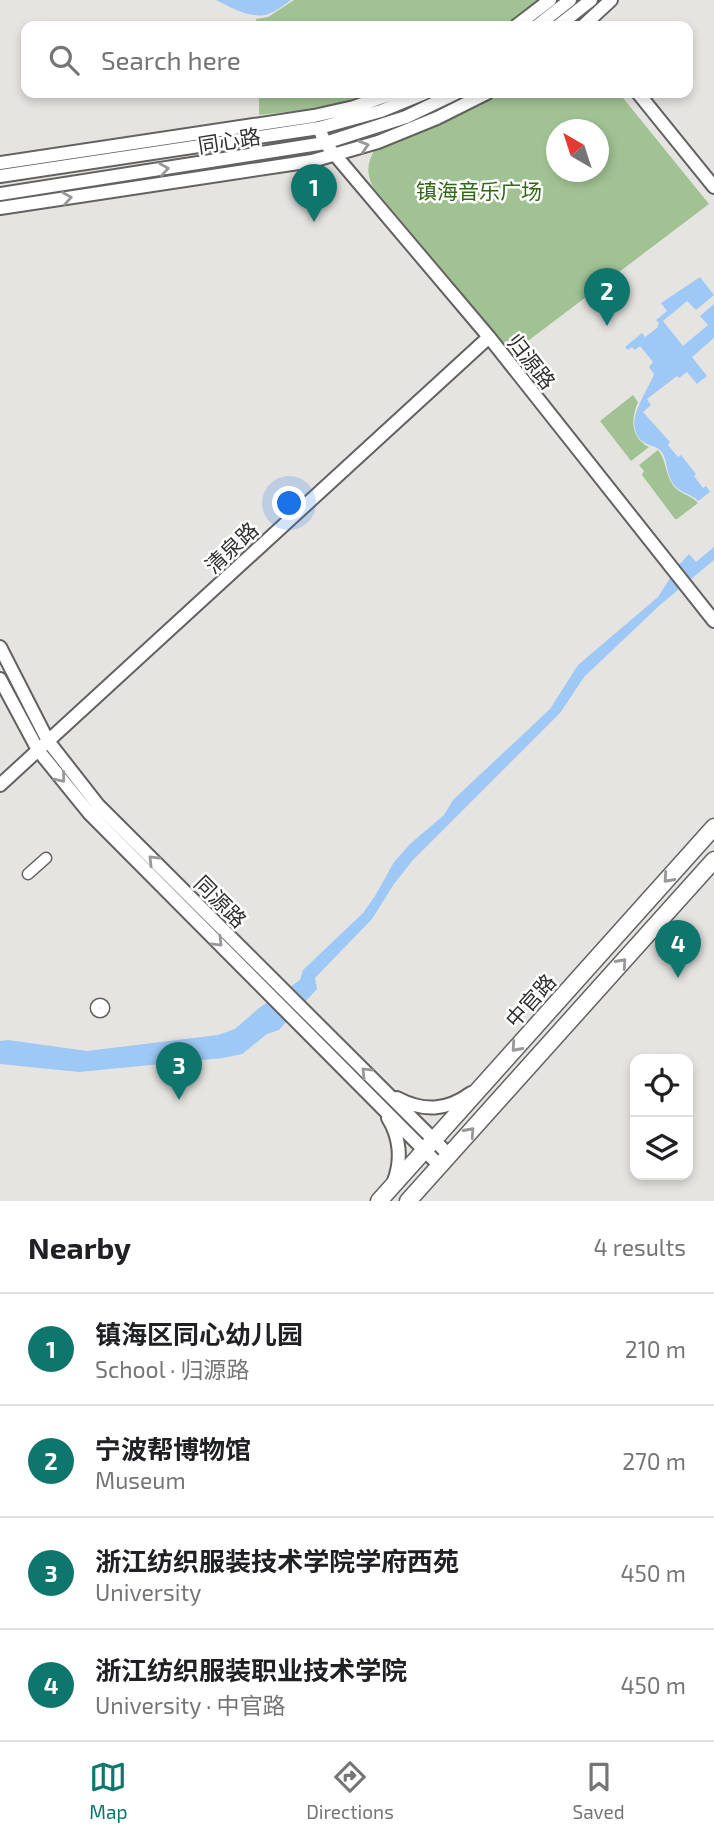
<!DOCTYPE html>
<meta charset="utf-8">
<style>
:root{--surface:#fff;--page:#f2f2f2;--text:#202124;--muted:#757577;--line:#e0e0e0;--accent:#0f766e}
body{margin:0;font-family:"Exo 2","Noto Sans SC",sans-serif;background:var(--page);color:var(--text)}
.controls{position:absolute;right:21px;bottom:21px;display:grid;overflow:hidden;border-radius:14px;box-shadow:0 4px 10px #0003}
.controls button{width:63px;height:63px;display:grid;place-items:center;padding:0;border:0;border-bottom:2px solid var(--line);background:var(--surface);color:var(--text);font:35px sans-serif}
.compass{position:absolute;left:546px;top:119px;width:63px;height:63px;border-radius:50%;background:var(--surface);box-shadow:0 4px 10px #0003;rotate:321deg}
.you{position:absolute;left:290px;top:504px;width:24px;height:24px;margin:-18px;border:5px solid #fff;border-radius:50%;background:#1a73e8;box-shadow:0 0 0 10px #1a73e833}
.badge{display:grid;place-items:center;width:46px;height:46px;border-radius:50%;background:var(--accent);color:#fff;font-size:23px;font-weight:700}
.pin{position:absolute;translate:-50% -58px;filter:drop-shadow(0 2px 4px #0008)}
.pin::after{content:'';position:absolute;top:37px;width:24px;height:21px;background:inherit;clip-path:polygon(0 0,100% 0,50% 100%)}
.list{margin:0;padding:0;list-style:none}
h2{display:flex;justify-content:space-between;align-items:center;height:91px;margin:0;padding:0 28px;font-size:30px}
h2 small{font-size:23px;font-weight:400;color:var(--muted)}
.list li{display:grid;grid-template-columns:46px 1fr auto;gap:21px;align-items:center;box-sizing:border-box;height:112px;padding:0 28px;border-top:2px solid var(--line)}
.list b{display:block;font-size:26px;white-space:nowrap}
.list p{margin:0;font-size:23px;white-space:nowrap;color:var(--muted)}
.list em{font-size:23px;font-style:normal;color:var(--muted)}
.icon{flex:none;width:38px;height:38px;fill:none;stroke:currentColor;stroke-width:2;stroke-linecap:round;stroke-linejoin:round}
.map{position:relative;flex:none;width:714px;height:1201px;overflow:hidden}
.search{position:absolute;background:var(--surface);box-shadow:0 4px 10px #0003;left:21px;right:21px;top:21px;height:77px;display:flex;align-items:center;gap:18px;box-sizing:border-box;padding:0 24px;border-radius:14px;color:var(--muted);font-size:26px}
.sheet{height:539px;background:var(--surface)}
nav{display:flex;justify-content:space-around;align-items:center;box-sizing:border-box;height:98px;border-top:2px solid var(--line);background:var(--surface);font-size:19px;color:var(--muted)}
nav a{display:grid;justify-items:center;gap:4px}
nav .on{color:var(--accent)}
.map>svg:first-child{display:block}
.green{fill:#a1c394;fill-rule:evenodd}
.water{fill:#9ec8f5}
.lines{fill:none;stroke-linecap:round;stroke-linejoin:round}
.minor-casing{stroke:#646260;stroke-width:13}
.tertiary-casing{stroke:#646260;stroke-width:16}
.primary-casing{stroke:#646260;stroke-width:19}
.minor{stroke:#fff;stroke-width:10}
.tertiary{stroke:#fff;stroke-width:12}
.primary{stroke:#fff;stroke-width:16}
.oneway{stroke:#989898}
.labels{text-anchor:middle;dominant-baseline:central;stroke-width:5;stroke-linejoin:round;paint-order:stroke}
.street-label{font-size:21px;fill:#323130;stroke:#fff}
.park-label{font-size:21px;fill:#306713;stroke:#fff}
</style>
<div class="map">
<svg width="714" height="1201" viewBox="0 0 714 1201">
<rect width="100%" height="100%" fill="#e6e4e1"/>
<path class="green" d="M 294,0 L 541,0 L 506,26 L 256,26 L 256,19 L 268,17 Z
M 259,93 L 377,93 L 333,107 L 259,115 Z
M 496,93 L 619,93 L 709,204 L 512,353 L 373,187 C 366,173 367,163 375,149 ZM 556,130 L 598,130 L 598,172 L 556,172 Z
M 633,395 L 638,402 C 631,419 630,437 649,447 L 631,461 L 600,421 Z
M 658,450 C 666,460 665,471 671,482 C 677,494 690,494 698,503 L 677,519 L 675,519 L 642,475 L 644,471 L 639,465 Z"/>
<path class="water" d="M 216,0 L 291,0 C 284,5 274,13 265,15 C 250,18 229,7 216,0 Z
M 700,277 L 714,295 L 696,310 L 687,301 L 663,321 L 683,346 L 708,325 L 700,316 L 714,304 L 714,338 L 692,357 L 707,376 L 697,384 L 687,372 L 679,378 L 677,376 L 647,399 L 651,405 L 643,412 L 670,442 L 668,445 L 678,457 L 681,455 L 696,474 L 694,476 L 703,488 L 706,486 L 710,492 L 698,501 C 691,493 678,493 672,482 C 666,472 668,460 661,451 C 655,445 648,446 642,441 C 622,423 647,393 654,374 L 649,367 L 653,362 L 640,346 L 635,350 L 632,347 L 628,350 L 625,347 L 642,333 L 645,337 L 657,328 L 659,323 L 656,320 L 667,311 L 661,303 Z
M 714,547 L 714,560 L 661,604 L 584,677 L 560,713 L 412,861 L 394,884 L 372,919 L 315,978 L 317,989 L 279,1030 L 267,1034 L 242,1054 L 223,1058 L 79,1072 L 0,1064 L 0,1041 L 8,1040 L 87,1051 L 218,1035 L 235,1029 L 259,1008 L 300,980 L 303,970 L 363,913 L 375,896 L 394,862 L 410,844 L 444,815 L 453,800 L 550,709 L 578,665 L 658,597 L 677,567 L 689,554 L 696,562 Z"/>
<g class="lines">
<defs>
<path id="minor" d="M 28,874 L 46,858
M96 1008a4 4 0 1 1 8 0a4 4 0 1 1-8 0Z"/>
<path id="tertiary" d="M 516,26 L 550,0
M 537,26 L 570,0
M 558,26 L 591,0
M 583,26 L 611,0
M 638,93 L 714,187
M 319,128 L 325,143 L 489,337 L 714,621
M 0,163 L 314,116 L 354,107 L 394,93
M 0,176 L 319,128 L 381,111 L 425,93
M 0,194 L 325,143 L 406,117 L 456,93
M 0,208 L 312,161 L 378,142 L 437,118 L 487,93
M 0,647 L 48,741 L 98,805 L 449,1155
M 0,679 L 38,750 L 89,813 L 440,1166
M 0,785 L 489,337
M 397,1098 C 424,1112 446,1111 471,1093
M 388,1118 C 400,1137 402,1160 394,1181"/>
<path id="primary" d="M 379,1201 L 714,827
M 408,1201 L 714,860"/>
</defs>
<use href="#minor" class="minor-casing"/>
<use href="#tertiary" class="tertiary-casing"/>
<use href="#primary" class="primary-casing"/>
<use href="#minor" class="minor"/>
<use href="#tertiary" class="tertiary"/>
<use href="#primary" class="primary"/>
</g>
<defs><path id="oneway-chevron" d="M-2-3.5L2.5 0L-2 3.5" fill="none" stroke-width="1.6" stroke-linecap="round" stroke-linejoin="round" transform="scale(1.75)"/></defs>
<g class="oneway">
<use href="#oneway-chevron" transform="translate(364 146) rotate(-16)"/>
<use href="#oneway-chevron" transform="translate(164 169) rotate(-9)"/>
<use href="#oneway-chevron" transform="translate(67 198) rotate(-9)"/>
<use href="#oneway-chevron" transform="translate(61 778) rotate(51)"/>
<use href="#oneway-chevron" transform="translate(153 860) rotate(-135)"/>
<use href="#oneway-chevron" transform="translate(668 878) rotate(132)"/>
<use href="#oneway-chevron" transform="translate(218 942) rotate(45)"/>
<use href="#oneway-chevron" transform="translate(622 963) rotate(-48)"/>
<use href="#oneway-chevron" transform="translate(516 1047) rotate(132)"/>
<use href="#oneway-chevron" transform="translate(366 1072) rotate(-135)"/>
<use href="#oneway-chevron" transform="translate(470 1132) rotate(-48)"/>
</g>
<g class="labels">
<g class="street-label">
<text transform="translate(229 140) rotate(-9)">同心路</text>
<text transform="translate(532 361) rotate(52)">归源路</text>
<text transform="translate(231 547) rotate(-43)">清泉路</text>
<text transform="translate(221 901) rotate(45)">同源路</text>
<text transform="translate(530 1000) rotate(-48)">中官路</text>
</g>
<g class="park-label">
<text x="479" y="190">镇海音乐广场</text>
</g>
</g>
</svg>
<div class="controls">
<button><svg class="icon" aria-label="locate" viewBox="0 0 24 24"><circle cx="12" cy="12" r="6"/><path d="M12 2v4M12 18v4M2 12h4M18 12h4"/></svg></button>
<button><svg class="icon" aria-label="layers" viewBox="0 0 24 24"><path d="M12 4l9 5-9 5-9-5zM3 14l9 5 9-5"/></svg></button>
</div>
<svg class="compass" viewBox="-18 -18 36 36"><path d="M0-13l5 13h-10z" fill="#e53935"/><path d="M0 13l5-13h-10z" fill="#757577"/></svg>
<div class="you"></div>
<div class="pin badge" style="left:314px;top:222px">1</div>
<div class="pin badge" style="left:607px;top:326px">2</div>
<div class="pin badge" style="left:179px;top:1100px">3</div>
<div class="pin badge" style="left:678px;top:978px">4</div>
<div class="search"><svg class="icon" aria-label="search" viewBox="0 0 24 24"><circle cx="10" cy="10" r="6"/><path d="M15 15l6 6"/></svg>Search here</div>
</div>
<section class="sheet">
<h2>Nearby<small>4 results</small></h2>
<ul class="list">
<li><span class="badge">1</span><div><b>镇海区同心幼儿园</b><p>School · 归源路</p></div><em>210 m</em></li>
<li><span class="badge">2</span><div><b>宁波帮博物馆</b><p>Museum</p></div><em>270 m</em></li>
<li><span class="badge">3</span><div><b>浙江纺织服装技术学院学府西苑</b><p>University</p></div><em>450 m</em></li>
<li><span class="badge">4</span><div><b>浙江纺织服装职业技术学院</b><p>University · 中官路</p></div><em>450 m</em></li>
</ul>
</section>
<nav>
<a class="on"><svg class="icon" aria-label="map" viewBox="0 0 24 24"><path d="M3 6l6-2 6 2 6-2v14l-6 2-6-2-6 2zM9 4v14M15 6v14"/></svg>Map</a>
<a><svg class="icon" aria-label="directions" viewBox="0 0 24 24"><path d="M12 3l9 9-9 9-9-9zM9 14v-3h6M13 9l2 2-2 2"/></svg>Directions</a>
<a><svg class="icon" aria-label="saved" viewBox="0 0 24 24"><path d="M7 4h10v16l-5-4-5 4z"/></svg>Saved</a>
</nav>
